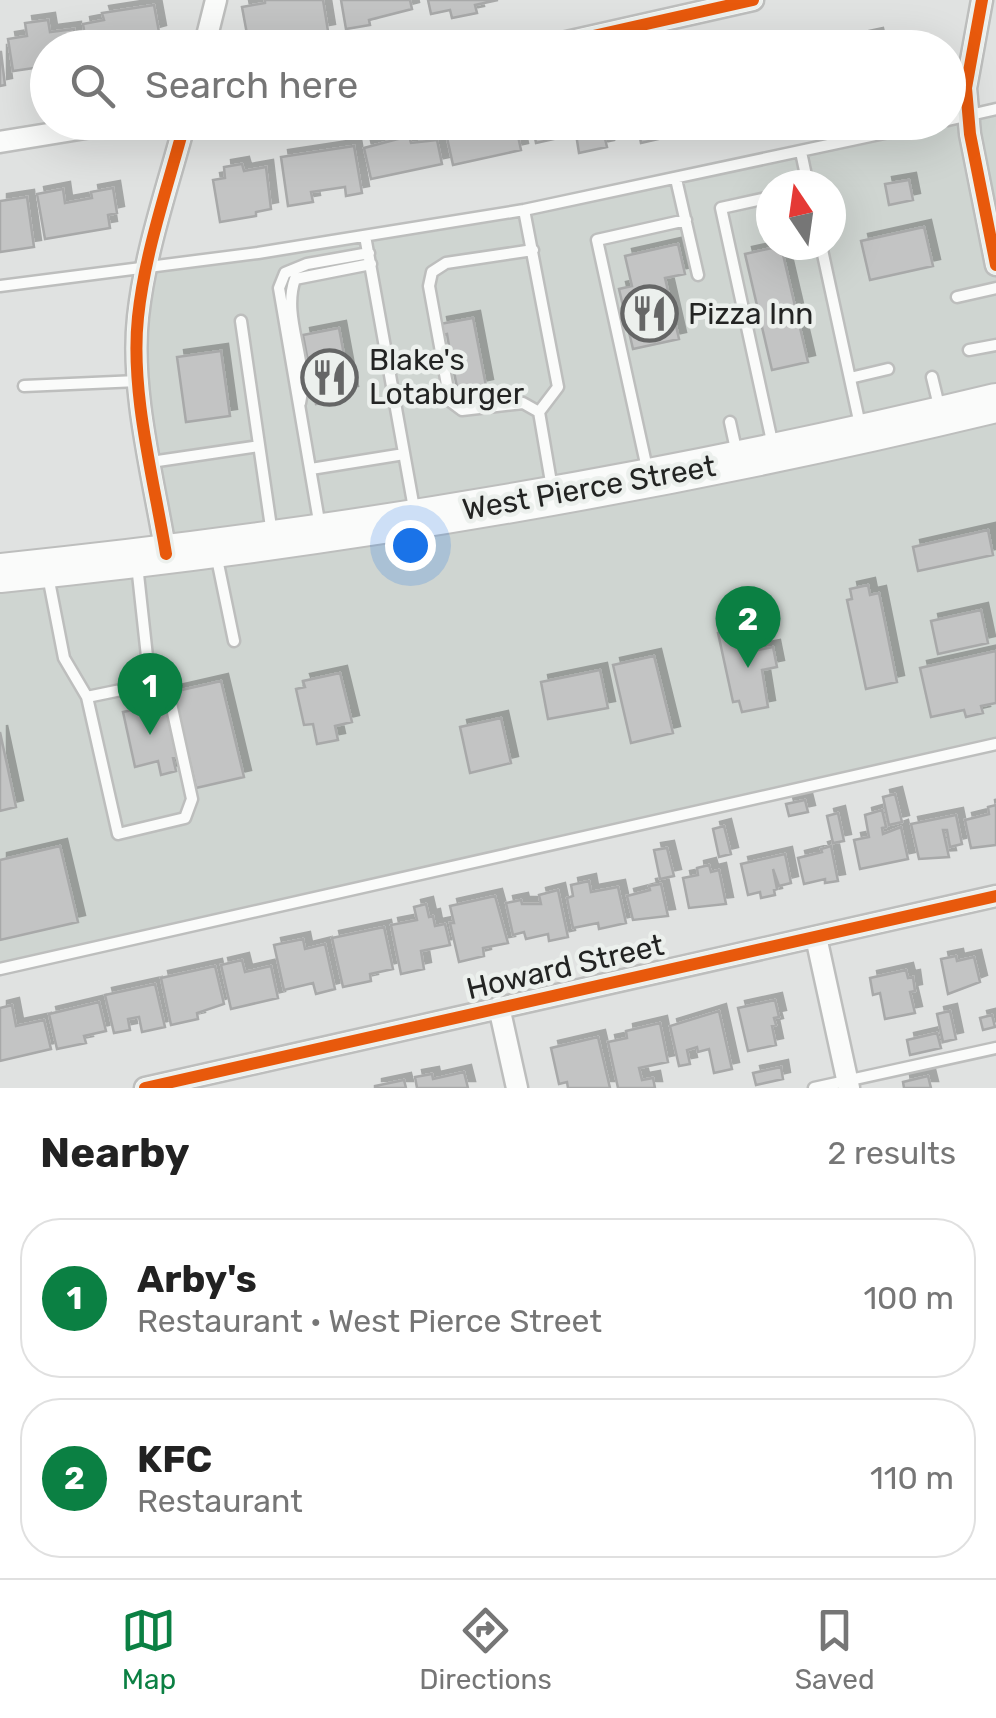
<!DOCTYPE html>
<meta charset="utf-8">
<style>
:root{--surface:#fff;--page:#f6f6f6;--text:#222;--muted:#767676;--line:#e0e0e0;--accent:#0b8043}
body{margin:0;font-family:Rubik,sans-serif;background:var(--page);color:var(--text)}
.compass{position:absolute;left:756px;top:170px;width:90px;height:90px;border-radius:50%;background:var(--surface);box-shadow:0 10px 40px #0002;rotate:347deg}
.you{position:absolute;left:410px;top:545px;width:35px;height:35px;margin:-25px;border:8px solid #fff;border-radius:50%;background:#1a73e8;box-shadow:0 0 0 15px #1a73e833}
.badge{display:grid;place-items:center;width:65px;height:65px;border-radius:50%;background:var(--accent);color:#fff;font-size:32px;font-weight:700}
.pin{position:absolute;translate:-50% -82px;filter:drop-shadow(0 2px 5px #0008)}
.pin::after{content:'';position:absolute;top:52px;width:35px;height:30px;background:inherit;clip-path:polygon(0 0,100% 0,50% 100%)}
.list{margin:0;padding:0;list-style:none}
h2{display:flex;justify-content:space-between;align-items:center;height:130px;margin:0;padding:0 40px;font-size:42px}
h2 small{font-size:32px;font-weight:400;color:var(--muted)}
.list li{display:grid;grid-template-columns:65px 1fr auto;gap:30px;align-items:center;box-sizing:border-box;height:160px;margin:0 20px 20px;padding:0 20px;border:2px solid var(--line);border-radius:40px}
.list b{display:block;font-size:38px;white-space:nowrap}
.list p{margin:0;font-size:32px;white-space:nowrap;color:var(--muted)}
.list em{font-size:32px;font-style:normal;color:var(--muted)}
.icon{flex:none;width:55px;height:55px;fill:none;stroke:currentColor;stroke-width:2;stroke-linecap:round;stroke-linejoin:round}
.map{position:relative;flex:none;width:996px;height:1088px;overflow:hidden}
.search{position:absolute;background:var(--surface);box-shadow:0 10px 40px #0002;left:30px;right:30px;top:30px;height:110px;display:flex;align-items:center;gap:25px;box-sizing:border-box;padding:0 35px;border-radius:55px;color:var(--muted);font-size:38px}
.sheet{height:490px;background:var(--surface)}
nav{display:flex;justify-content:space-around;align-items:center;box-sizing:border-box;height:140px;border-top:2px solid var(--line);background:var(--surface);font-size:28px;color:var(--muted)}
nav a{display:grid;justify-items:center;gap:5px}
nav .on{color:var(--accent)}
.map>svg:first-child{display:block}
.built{fill:#cfd5d1;fill-rule:evenodd}
.building{fill:#c3c4c4;stroke:#a8a9a9;stroke-width:2.5;filter:url(#shadow)}
.lines{fill:none;stroke-linecap:round;stroke-linejoin:round}
.lane-casing{stroke:#bdbebd;stroke-width:15}
.street-casing{stroke:#bdbebd;stroke-width:25}
.highway-casing{stroke:#bdbebd;stroke-width:42}
.lane{stroke:#fafbfa;stroke-width:10}
.street{stroke:#fafbfa;stroke-width:20}
.highway{stroke:#fafbfa;stroke-width:38}
.cycleway-casing{stroke:#ecf0ed;stroke-width:19}
.cycleway{stroke:#e8590c;stroke-width:12}
.labels{text-anchor:middle;dominant-baseline:central;stroke-width:9;stroke-linejoin:round;paint-order:stroke}
.poi-label{font-size:30px;fill:#232423;stroke:#ecf0ed;text-anchor:start}
.street-label{font-size:30px;fill:#232423;stroke:#ecf0ed}
</style>
<div class="map">
<svg width="996" height="1088" viewBox="0 0 996 1088">
<defs>
<filter id="shadow"><feDropShadow dx="7" dy="-7" stdDeviation="0" flood-color="#0004"/></filter>
</defs>
<rect width="100%" height="100%" fill="#e0e2e1"/>
<path class="built" d="M 996,109 L 996,744 L 0,969 L 0,573 L 166,554 L 146,428 L 146,269 L 524,210 L 948,122 ZM 771,185 L 831,185 L 831,245 L 771,245 Z"/>
<path class="building" d="M 265,0 L 323,0 L 328,31 L 249,45 L 242,7 L 265,3 Z
M 341,0 L 410,0 L 412,9 L 369,20 L 370,25 L 346,29 Z
M 428,0 L 498,0 L 475,5 L 477,13 L 452,18 L 450,10 L 431,14 Z
M 154,5 L 159,32 L 123,42 L 124,48 L 87,48 L 83,24 L 104,20 L 102,13 Z
M 48,20 L 50,32 L 74,29 L 76,48 L 48,48 L 48,66 L 13,71 L 8,39 L 27,36 L 25,23 Z
M 876,35 L 879,48 L 844,48 L 843,42 Z
M 1,52 L 5,85 L 0,86 L 0,52 Z
M 515,122 L 521,150 L 453,165 L 446,133 L 467,129 L 466,123 L 470,122 Z
M 532,122 L 601,122 L 607,147 L 579,153 L 576,134 L 536,143 Z
M 637,122 L 664,122 L 667,137 L 641,143 Z
M 409,136 L 411,143 L 437,140 L 442,164 L 371,179 L 364,148 Z
M 354,146 L 362,193 L 346,196 L 345,187 L 311,192 L 313,202 L 288,206 L 281,157 Z
M 242,164 L 244,171 L 266,167 L 271,209 L 256,212 L 256,216 L 220,222 L 213,180 L 225,178 L 224,167 Z
M 909,180 L 913,200 L 889,205 L 885,184 Z
M 113,188 L 117,213 L 108,215 L 110,228 L 45,239 L 37,194 L 63,189 L 65,203 L 92,198 L 91,192 Z
M 27,197 L 34,247 L 0,252 L 0,201 Z
M 924,227 L 933,266 L 870,280 L 861,241 Z
M 678,244 L 685,274 L 665,278 L 679,339 L 633,349 L 619,289 L 632,286 L 625,256 Z
M 781,246 L 808,362 L 772,370 L 745,254 Z
M 473,318 L 486,386 L 458,392 L 454,372 L 449,373 L 446,358 L 451,357 L 447,334 L 442,335 L 440,324 Z
M 339,328 L 351,393 L 346,394 L 347,398 L 316,404 L 303,335 Z
M 221,351 L 230,416 L 186,422 L 177,357 Z
M 988,530 L 993,555 L 918,571 L 913,547 Z
M 868,585 L 870,595 L 879,593 L 897,682 L 866,689 L 847,600 L 852,599 L 850,589 Z
M 981,610 L 988,643 L 938,654 L 931,621 Z
M 753,625 L 758,650 L 773,647 L 777,667 L 762,670 L 768,707 L 742,712 L 739,701 L 733,702 L 718,633 Z
M 996,651 L 996,703 L 981,706 L 983,713 L 966,717 L 964,710 L 931,717 L 920,668 Z
M 654,656 L 673,733 L 631,743 L 613,665 Z
M 600,670 L 608,708 L 548,719 L 541,682 Z
M 340,673 L 352,722 L 335,726 L 338,740 L 317,744 L 313,724 L 304,725 L 296,689 L 305,687 L 303,681 Z
M 221,681 L 244,777 L 196,788 L 173,692 Z
M 165,703 L 177,757 L 173,758 L 176,771 L 161,775 L 158,761 L 135,767 L 123,712 Z
M 501,718 L 511,763 L 470,773 L 460,727 Z
M 0,732 L 16,807 L 0,811 Z
M 895,794 L 902,822 L 889,825 L 883,797 Z
M 805,800 L 808,812 L 789,816 L 786,804 Z
M 996,805 L 996,845 L 971,848 L 965,820 L 989,814 L 988,807 Z
M 882,810 L 886,827 L 882,828 L 883,834 L 901,827 L 908,859 L 860,869 L 854,840 L 869,837 L 865,815 Z
M 838,813 L 844,841 L 833,843 L 827,816 Z
M 956,815 L 962,844 L 950,847 L 947,830 L 943,830 L 949,857 L 919,859 L 911,824 Z
M 724,826 L 731,854 L 719,857 L 713,829 Z
M 60,846 L 78,922 L 0,940 L 0,860 Z
M 831,846 L 838,881 L 825,883 L 825,879 L 804,884 L 798,858 L 822,852 L 821,849 Z
M 667,848 L 674,876 L 660,879 L 654,850 Z
M 785,854 L 791,883 L 779,886 L 773,869 L 777,889 L 774,890 L 775,895 L 761,898 L 760,892 L 748,895 L 741,864 Z
M 709,865 L 711,872 L 719,870 L 726,904 L 689,908 L 683,878 L 698,875 L 697,868 Z
M 589,881 L 591,892 L 618,887 L 626,923 L 599,929 L 598,923 L 573,928 L 567,898 L 573,896 L 571,885 Z
M 661,884 L 668,916 L 633,920 L 627,896 L 650,890 L 649,886 Z
M 558,890 L 568,937 L 549,941 L 548,934 L 526,939 L 524,932 L 513,935 L 506,903 L 521,900 L 522,904 L 541,904 L 539,895 Z
M 495,896 L 508,943 L 483,948 L 484,956 L 459,962 L 450,923 L 454,923 L 450,906 Z
M 426,904 L 429,917 L 433,916 L 435,926 L 445,924 L 450,945 L 421,951 L 424,969 L 401,974 L 391,925 L 417,920 L 414,907 Z
M 384,927 L 393,969 L 370,974 L 371,981 L 343,987 L 332,938 Z
M 303,939 L 305,949 L 325,944 L 335,989 L 316,994 L 313,983 L 284,990 L 274,945 Z
M 956,956 L 957,961 L 974,957 L 980,982 L 948,994 L 941,959 Z
M 242,960 L 245,972 L 271,966 L 278,998 L 231,1009 L 221,965 Z
M 215,966 L 224,1004 L 197,1013 L 198,1019 L 171,1025 L 161,978 Z
M 906,970 L 908,978 L 913,977 L 915,991 L 910,992 L 915,1013 L 885,1019 L 880,993 L 873,995 L 870,978 Z
M 155,984 L 165,1027 L 142,1032 L 139,1017 L 128,1019 L 130,1030 L 114,1033 L 105,995 Z
M 775,1000 L 779,1017 L 774,1018 L 776,1025 L 772,1026 L 776,1045 L 748,1051 L 738,1008 Z
M 99,1002 L 106,1031 L 84,1036 L 86,1043 L 57,1049 L 49,1014 Z
M 12,1005 L 16,1026 L 44,1020 L 51,1049 L 0,1061 L 0,1008 Z
M 719,1011 L 732,1069 L 714,1073 L 709,1049 L 698,1052 L 697,1047 L 687,1050 L 690,1064 L 679,1066 L 670,1026 Z
M 950,1011 L 956,1039 L 943,1042 L 937,1014 Z
M 992,1015 L 995,1027 L 983,1030 L 980,1018 Z
M 660,1023 L 668,1062 L 639,1068 L 642,1080 L 653,1078 L 655,1088 L 618,1088 L 608,1042 L 627,1038 L 626,1031 Z
M 937,1033 L 941,1048 L 910,1055 L 907,1040 Z
M 598,1037 L 610,1088 L 568,1088 L 567,1082 L 559,1084 L 551,1048 Z
M 781,1067 L 783,1079 L 756,1085 L 753,1073 Z
M 464,1072 L 468,1088 L 417,1088 L 415,1077 L 432,1074 L 433,1079 Z
M 928,1076 L 931,1088 L 904,1088 L 903,1082 Z
M 404,1080 L 406,1088 L 375,1088 L 375,1086 Z"/>
<g class="lines">
<defs>
<path id="lane" d="M 948,120 L 996,109
M 801,152 L 808,185
M 676,179 L 698,275
M 771,197 L 721,208 L 773,446
M 524,210 L 558,387 L 539,412 L 552,488
M 365,236 L 415,514
M 821,245 L 860,425
M 533,250 L 446,263 L 432,272 L 429,286 L 450,401 L 462,410 L 523,403 L 539,412
M 0,286 L 258,253 L 524,210 L 936,122
M 957,297 L 996,288
M 241,321 L 272,534
M 969,350 L 996,345
M 932,377 L 940,410
M 850,378 L 888,369
M 24,386 L 138,381
M 300,403 C 310,362 281,318 295,279 L 371,264
M 730,422 L 737,454
M 151,462 L 259,446
M 311,469 L 404,454
M 648,473 L 597,240 L 686,220
M 320,527 L 279,288 L 285,273 L 307,264 L 369,253
M 216,554 L 234,641
M 48,576 L 64,658 L 87,697 L 118,834 L 185,818 L 192,799 L 167,685 L 147,666
M 87,697 L 150,684 L 137,565
M 0,969 L 996,744
M 814,1088 L 996,1048"/>
<path id="street" d="M 982,0 L 966,88 L 970,134 L 996,265
M 204,48 L 216,0
M 540,48 L 753,0
M 0,142 L 122,122
M 166,554 C 154,480 130,392 138,317 C 145,251 168,186 185,122
M 816,937 L 849,1088
M 499,1007 L 517,1088
M 145,1088 L 996,896"/>
<path id="highway" d="M 0,573 C 335,539 668,482 996,403"/>
</defs>
<use href="#lane" class="lane-casing"/>
<use href="#street" class="street-casing"/>
<use href="#highway" class="highway-casing"/>
<use href="#lane" class="lane"/>
<use href="#street" class="street"/>
<use href="#highway" class="highway"/>
<defs>
<path id="cycleway" d="M 982,0 L 966,88 L 970,134 L 996,265
M 540,48 L 753,0
M 166,554 C 154,480 130,392 138,317 C 145,251 168,186 185,122
M 145,1088 L 996,896"/>
</defs>
<use href="#cycleway" class="cycleway-casing"/>
<use href="#cycleway" class="cycleway"/>
</g>
<defs>
<symbol id="restaurant-ring" viewBox="-11 -11 22 22"><circle r="9.5" fill="#ecf0ed" stroke="#656666" stroke-width="1.5"/><path d="M-5-6h1v4h1v-4h1v4h1v-4h1v5L-1.5 .5V6h-2V.5L-5-1ZM5-6V6H3V1.5H1.5Q1.5-4 5-6Z" fill="#656666"/></symbol>
</defs>
<g fill-rule="evenodd">
<use href="#restaurant-ring" x="618" y="282" width="63" height="63"/>
<use href="#restaurant-ring" x="298" y="346" width="63" height="63"/>
</g>
<g class="labels">
<g class="poi-label">
<text x="688" y="314">Pizza Inn</text>
<text x="369" y="360">Blake's<tspan x="369" dy="34">Lotaburger</tspan></text>
</g>
<g class="street-label">
<text transform="translate(589 488) rotate(-10)">West Pierce Street</text>
<text transform="translate(565 967) rotate(-13)">Howard Street</text>
</g>
</g>
</svg>
<svg class="compass" viewBox="-18 -18 36 36"><path d="M0-13l5 13h-10z" fill="#e53935"/><path d="M0 13l5-13h-10z" fill="#767676"/></svg>
<div class="you"></div>
<div class="pin badge" style="left:150px;top:735px">1</div>
<div class="pin badge" style="left:748px;top:668px">2</div>
<div class="search"><svg class="icon" aria-label="search" viewBox="0 0 24 24"><circle cx="10" cy="10" r="6"/><path d="M15 15l6 6"/></svg>Search here</div>
</div>
<section class="sheet">
<h2>Nearby<small>2 results</small></h2>
<ul class="list">
<li><span class="badge">1</span><div><b>Arby's</b><p>Restaurant · West Pierce Street</p></div><em>100 m</em></li>
<li><span class="badge">2</span><div><b>KFC</b><p>Restaurant</p></div><em>110 m</em></li>
</ul>
</section>
<nav>
<a class="on"><svg class="icon" aria-label="map" viewBox="0 0 24 24"><path d="M3 6l6-2 6 2 6-2v14l-6 2-6-2-6 2zM9 4v14M15 6v14"/></svg>Map</a>
<a><svg class="icon" aria-label="directions" viewBox="0 0 24 24"><path d="M12 3l9 9-9 9-9-9zM9 14v-3h6M13 9l2 2-2 2"/></svg>Directions</a>
<a><svg class="icon" aria-label="saved" viewBox="0 0 24 24"><path d="M7 4h10v16l-5-4-5 4z"/></svg>Saved</a>
</nav>
